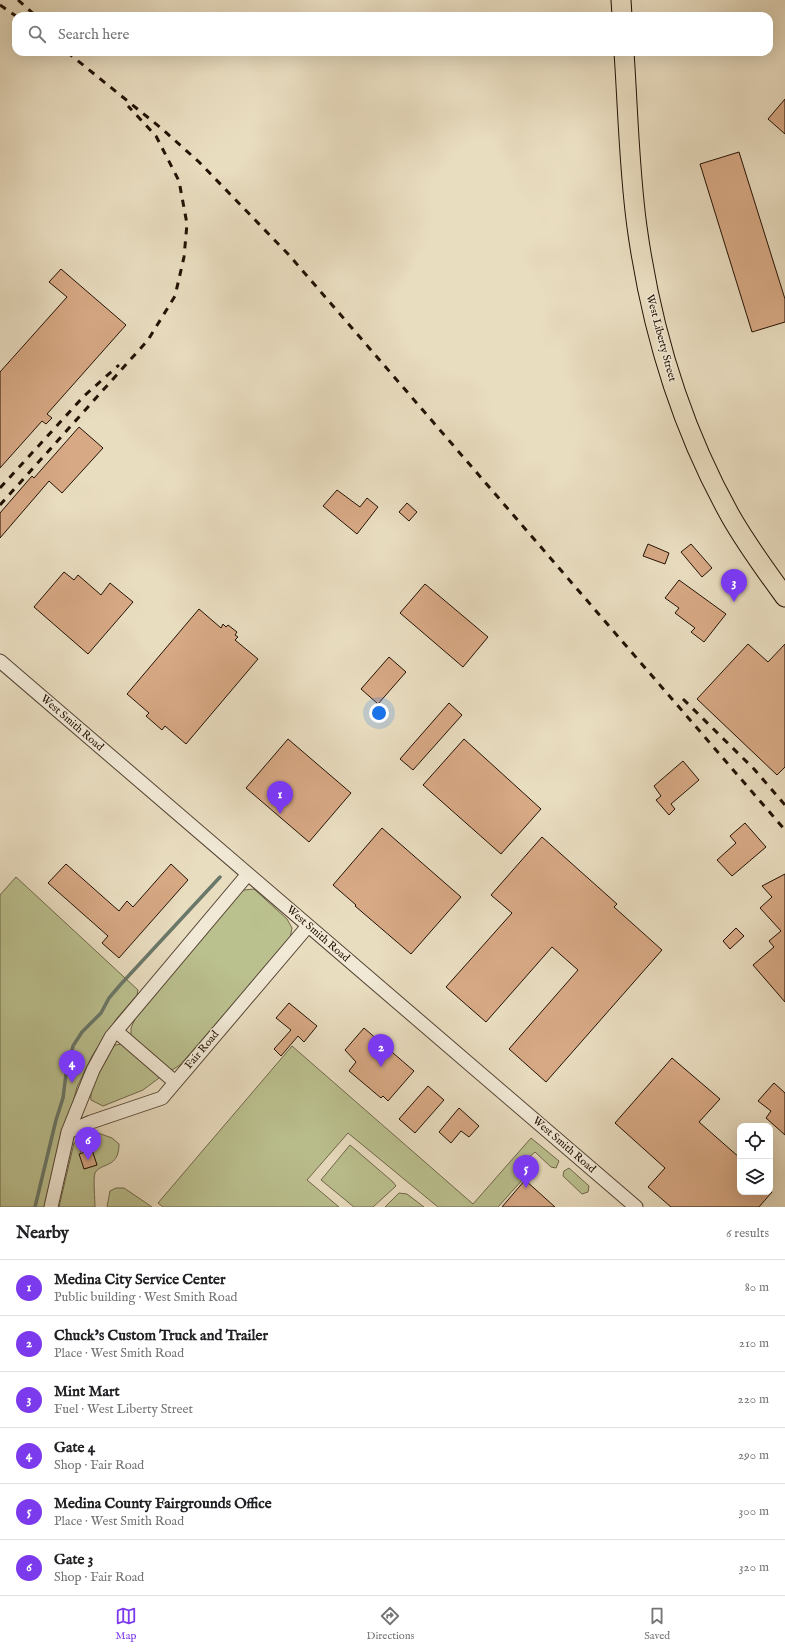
<!DOCTYPE html>
<meta charset="utf-8">
<style>
:root{--surface:#fff;--page:#f2f2f2;--text:#202124;--muted:#757577;--line:#e0e0e0;--accent:#7c3aed}
body{margin:0;font-family:"IM FELL English",serif;background:var(--page);color:var(--text)}
.controls{position:absolute;right:12px;bottom:12px;display:grid;overflow:hidden;border-radius:8px;box-shadow:0 4px 16px #0002}
.controls button{width:36px;height:36px;display:grid;place-items:center;padding:0;border:0;border-bottom:1px solid var(--line);background:var(--surface);color:var(--text);font:20px sans-serif}
.you{position:absolute;left:379px;top:713px;width:14px;height:14px;margin:-10px;border:3px solid #fff;border-radius:50%;background:#1a73e8;box-shadow:0 0 0 6px #1a73e833}
.badge{display:grid;place-items:center;width:26px;height:26px;border-radius:50%;background:var(--accent);color:#fff;font-size:13px;font-weight:700}
.pin{position:absolute;translate:-50% -33px;filter:drop-shadow(0 1px 2px #0008)}
.pin::after{content:'';position:absolute;top:21px;width:14px;height:12px;background:inherit;clip-path:polygon(0 0,100% 0,50% 100%)}
.list{margin:0;padding:0;list-style:none}
h2{display:flex;justify-content:space-between;align-items:center;height:52px;margin:0;padding:0 16px;font-size:17px}
h2 small{font-size:13px;font-weight:400;color:var(--muted)}
.list li{display:grid;grid-template-columns:26px 1fr auto;gap:12px;align-items:center;box-sizing:border-box;height:56px;padding:0 16px;border-top:1px solid var(--line)}
.list b{display:block;font-size:15px;white-space:nowrap}
.list p{margin:0;font-size:13px;white-space:nowrap;color:var(--muted)}
.list em{font-size:13px;font-style:normal;color:var(--muted)}
.icon{flex:none;width:22px;height:22px;fill:none;stroke:currentColor;stroke-width:2;stroke-linecap:round;stroke-linejoin:round}
.map{position:relative;flex:none;width:785px;height:1207px;overflow:hidden}
.search{position:absolute;background:var(--surface);box-shadow:0 4px 16px #0002;left:12px;right:12px;top:12px;height:44px;display:flex;align-items:center;gap:10px;box-sizing:border-box;padding:0 14px;border-radius:12px;color:var(--muted);font-size:15px}
.sheet{height:388px;background:var(--surface)}
nav{display:flex;justify-content:space-around;align-items:center;box-sizing:border-box;height:56px;border-top:1px solid var(--line);background:var(--surface);font-size:11px;color:var(--muted)}
nav a{display:grid;justify-items:center;gap:2px}
nav .on{color:var(--accent)}
.map>svg:first-child{display:block}
.green{fill:#bbc08f;stroke:#6f684a}
.lines{fill:none;stroke-linecap:round;stroke-linejoin:round}
.stream{stroke:#6a7869;stroke-width:3.5}
.building{fill:#d7a985;stroke:#231104}
.minor-casing{stroke:#544433;stroke-width:15}
.highway-casing{stroke:#231104;stroke-width:21}
.minor{stroke:#f1e9d6;stroke-width:13}
.highway{stroke:#e9ddc0;stroke-width:19}
.rail{stroke:#231104;stroke-width:3;stroke-dasharray:7 7;stroke-linecap:butt}
.labels{text-anchor:middle;dominant-baseline:central;stroke-width:3;stroke-linejoin:round;paint-order:stroke}
.street-label{font-size:11px;fill:#231104;stroke:#f1e9d6}
</style>
<div class="map">
<svg width="785" height="1207" viewBox="0 0 785 1207">
<rect width="100%" height="100%" fill="#e9ddc0"/>
<filter id="stains"><feTurbulence type="fractalNoise" baseFrequency=".005" numOctaves="4"/><feColorMatrix values="0 0 0 0 .2 0 0 0 0 .09 0 0 0 0 .02 0 0 0 .5 -.17"/></filter>
<radialGradient id="worn" r=".72"><stop offset=".6" stop-color="#630" stop-opacity="0"/><stop offset="1" stop-color="#630" stop-opacity=".3"/></radialGradient>
<path class="green" d="M 16,877 L 138,990 L 137,995 L 117,1018 L 92,1056 L 77,1087 L 46,1207 L 0,1207 L 0,895 Z
M 254,889 L 287,919 L 292,928 L 290,939 L 180,1065 L 172,1070 L 163,1067 L 131,1037 L 131,1028 L 135,1019 L 236,897 L 244,890 Z
M 122,1044 L 159,1075 L 159,1078 L 143,1090 L 103,1106 L 91,1100 C 89,1085 105,1055 115,1045 Z
M 292,1046 L 473,1204 L 531,1138 L 559,1161 L 556,1168 L 551,1167 L 535,1152 L 527,1159 L 529,1163 L 520,1172 L 523,1175 L 523,1179 L 498,1207 L 438,1207 L 348,1133 L 307,1180 L 339,1207 L 163,1207 L 158,1203 Z
M 98,1133 L 112,1138 L 119,1144 C 119,1169 101,1162 95,1173 C 93,1178 95,1200 95,1207 L 59,1207 L 74,1143 L 78,1139 L 84,1169 L 97,1165 L 87,1135 Z
M 350,1145 L 393,1182 L 396,1186 L 373,1207 L 354,1207 L 321,1180 Z
M 569,1168 L 589,1186 L 588,1192 L 582,1194 L 563,1176 L 564,1171 Z
M 116,1188 L 124,1188 L 152,1207 L 107,1207 L 110,1191 Z
M 399,1193 L 407,1194 L 424,1207 L 385,1207 Z"/>
<g class="lines">
<path class="stream" d="M 35,1207 L 56,1120 L 63,1098 L 66,1074 L 73,1046 L 82,1032 L 101,1013 L 109,998 L 121,984 L 220,877"/>
</g>
<path class="building" d="M 785,99 L 785,134 L 768,119 Z
M 739,152 L 785,299 L 785,322 L 752,332 L 700,164 Z
M 61,269 L 126,325 L 47,414 L 52,418 L 46,424 L 42,421 L 0,468 L 0,372 L 67,297 L 49,282 Z
M 79,427 L 103,448 L 62,493 L 49,481 L 0,538 L 0,513 L 32,476 L 34,478 Z
M 337,490 L 360,507 L 367,498 L 378,507 L 357,534 L 323,506 Z
M 407,503 L 417,512 L 409,521 L 399,512 Z
M 648,544 L 669,553 L 665,564 L 643,556 Z
M 691,544 L 712,568 L 702,577 L 681,552 Z
M 64,572 L 74,580 L 78,575 L 101,595 L 110,583 L 133,602 L 88,654 L 34,607 Z
M 679,580 L 726,614 L 704,642 L 691,632 L 695,628 L 675,613 L 679,608 L 665,598 Z
M 425,584 L 488,637 L 463,667 L 400,613 Z
M 199,609 L 221,628 L 223,624 L 226,627 L 228,625 L 237,632 L 235,635 L 238,637 L 235,640 L 258,659 L 186,744 L 165,726 L 162,730 L 146,716 L 149,713 L 127,694 Z
M 748,644 L 768,662 L 785,644 L 785,767 L 777,775 L 697,699 Z
M 389,657 L 406,672 L 378,704 L 361,689 Z
M 449,703 L 462,715 L 413,770 L 400,759 Z
M 288,739 L 351,793 L 309,842 L 246,788 Z
M 464,739 L 541,809 L 501,854 L 423,785 Z
M 683,761 L 699,780 L 671,804 L 675,809 L 669,815 L 656,800 L 661,796 L 654,786 Z
M 745,823 L 766,847 L 732,876 L 717,860 L 736,843 L 730,836 Z
M 382,828 L 461,897 L 411,954 L 355,906 L 356,905 L 333,885 Z
M 542,837 L 617,904 L 614,907 L 662,950 L 546,1082 L 509,1049 L 578,970 L 552,947 L 486,1022 L 446,987 L 512,913 L 491,895 Z
M 66,864 L 119,911 L 127,901 L 133,907 L 171,864 L 188,880 L 119,958 L 102,943 L 108,936 L 48,883 Z
M 785,874 L 785,1002 L 753,965 L 774,947 L 769,941 L 781,931 L 760,908 L 772,897 L 762,886 Z
M 736,928 L 744,936 L 730,949 L 723,941 Z
M 289,1003 L 317,1026 L 304,1042 L 298,1036 L 281,1056 L 274,1049 L 291,1030 L 276,1018 Z
M 364,1028 L 414,1071 L 388,1101 L 383,1096 L 381,1098 L 349,1071 L 356,1062 L 345,1050 Z
M 672,1058 L 720,1099 L 699,1122 L 740,1158 L 740,1192 L 772,1192 L 759,1207 L 671,1207 L 648,1187 L 665,1168 L 615,1123 Z
M 774,1083 L 785,1093 L 785,1135 L 766,1118 L 771,1111 L 758,1101 Z
M 428,1086 L 444,1100 L 415,1133 L 399,1119 Z
M 459,1108 L 479,1126 L 469,1137 L 461,1131 L 451,1143 L 439,1132 Z
M 92,1150 L 97,1165 L 84,1169 L 79,1154 Z
M 525,1180 L 555,1207 L 502,1207 Z"/>
<g class="lines">
<defs>
<path id="minor" d="M 0,661 L 636,1207
M 116,1031 L 175,1082
M 68,1132 L 93,1070 L 111,1037 L 248,874
M 51,1207 L 68,1132 L 91,1122 L 162,1098 L 308,926"/>
<path id="highway" d="M 621,0 L 622,16
M 624,52 C 628,110 629,169 637,227 C 651,328 681,428 731,517 C 747,545 766,571 785,597"/>
</defs>
<use href="#minor" class="minor-casing"/>
<use href="#highway" class="highway-casing"/>
<use href="#minor" class="minor"/>
<use href="#highway" class="highway"/>
<path class="rail" d="M 18,0 L 36,16
M 0,5 L 16,16
M 67,52 L 161,128 L 199,162 L 289,255 L 785,830
M 0,488 L 84,396 L 119,365
M 0,505 L 148,340 L 175,296 L 184,257 L 187,224 L 179,181 L 156,136 L 128,106
M 683,699 L 754,769 L 785,805"/>
</g>
<g class="labels">
<g class="street-label">
<text transform="translate(661 338) rotate(75)">West Liberty Street</text>
<text transform="translate(72 723) rotate(41)">West Smith Road</text>
<text transform="translate(318 934) rotate(41)">West Smith Road</text>
<text transform="translate(202 1050) rotate(-50)">Fair Road</text>
<text transform="translate(564 1145) rotate(41)">West Smith Road</text>
</g>
</g>
<rect width="100%" height="100%" filter="url(#stains)"/>
<rect width="100%" height="100%" fill="url(#worn)"/>
</svg>
<div class="controls">
<button><svg class="icon" aria-label="locate" viewBox="0 0 24 24"><circle cx="12" cy="12" r="6"/><path d="M12 2v4M12 18v4M2 12h4M18 12h4"/></svg></button>
<button><svg class="icon" aria-label="layers" viewBox="0 0 24 24"><path d="M12 4l9 5-9 5-9-5zM3 14l9 5 9-5"/></svg></button>
</div>
<div class="you"></div>
<div class="pin badge" style="left:280px;top:814px">1</div>
<div class="pin badge" style="left:381px;top:1067px">2</div>
<div class="pin badge" style="left:734px;top:602px">3</div>
<div class="pin badge" style="left:72px;top:1083px">4</div>
<div class="pin badge" style="left:526px;top:1188px">5</div>
<div class="pin badge" style="left:88px;top:1160px">6</div>
<div class="search"><svg class="icon" aria-label="search" viewBox="0 0 24 24"><circle cx="10" cy="10" r="6"/><path d="M15 15l6 6"/></svg>Search here</div>
</div>
<section class="sheet">
<h2>Nearby<small>6 results</small></h2>
<ul class="list">
<li><span class="badge">1</span><div><b>Medina City Service Center</b><p>Public building · West Smith Road</p></div><em>80 m</em></li>
<li><span class="badge">2</span><div><b>Chuck's Custom Truck and Trailer</b><p>Place · West Smith Road</p></div><em>210 m</em></li>
<li><span class="badge">3</span><div><b>Mint Mart</b><p>Fuel · West Liberty Street</p></div><em>220 m</em></li>
<li><span class="badge">4</span><div><b>Gate 4</b><p>Shop · Fair Road</p></div><em>290 m</em></li>
<li><span class="badge">5</span><div><b>Medina County Fairgrounds Office</b><p>Place · West Smith Road</p></div><em>300 m</em></li>
<li><span class="badge">6</span><div><b>Gate 3</b><p>Shop · Fair Road</p></div><em>320 m</em></li>
</ul>
</section>
<nav>
<a class="on"><svg class="icon" aria-label="map" viewBox="0 0 24 24"><path d="M3 6l6-2 6 2 6-2v14l-6 2-6-2-6 2zM9 4v14M15 6v14"/></svg>Map</a>
<a><svg class="icon" aria-label="directions" viewBox="0 0 24 24"><path d="M12 3l9 9-9 9-9-9zM9 14v-3h6M13 9l2 2-2 2"/></svg>Directions</a>
<a><svg class="icon" aria-label="saved" viewBox="0 0 24 24"><path d="M7 4h10v16l-5-4-5 4z"/></svg>Saved</a>
</nav>
